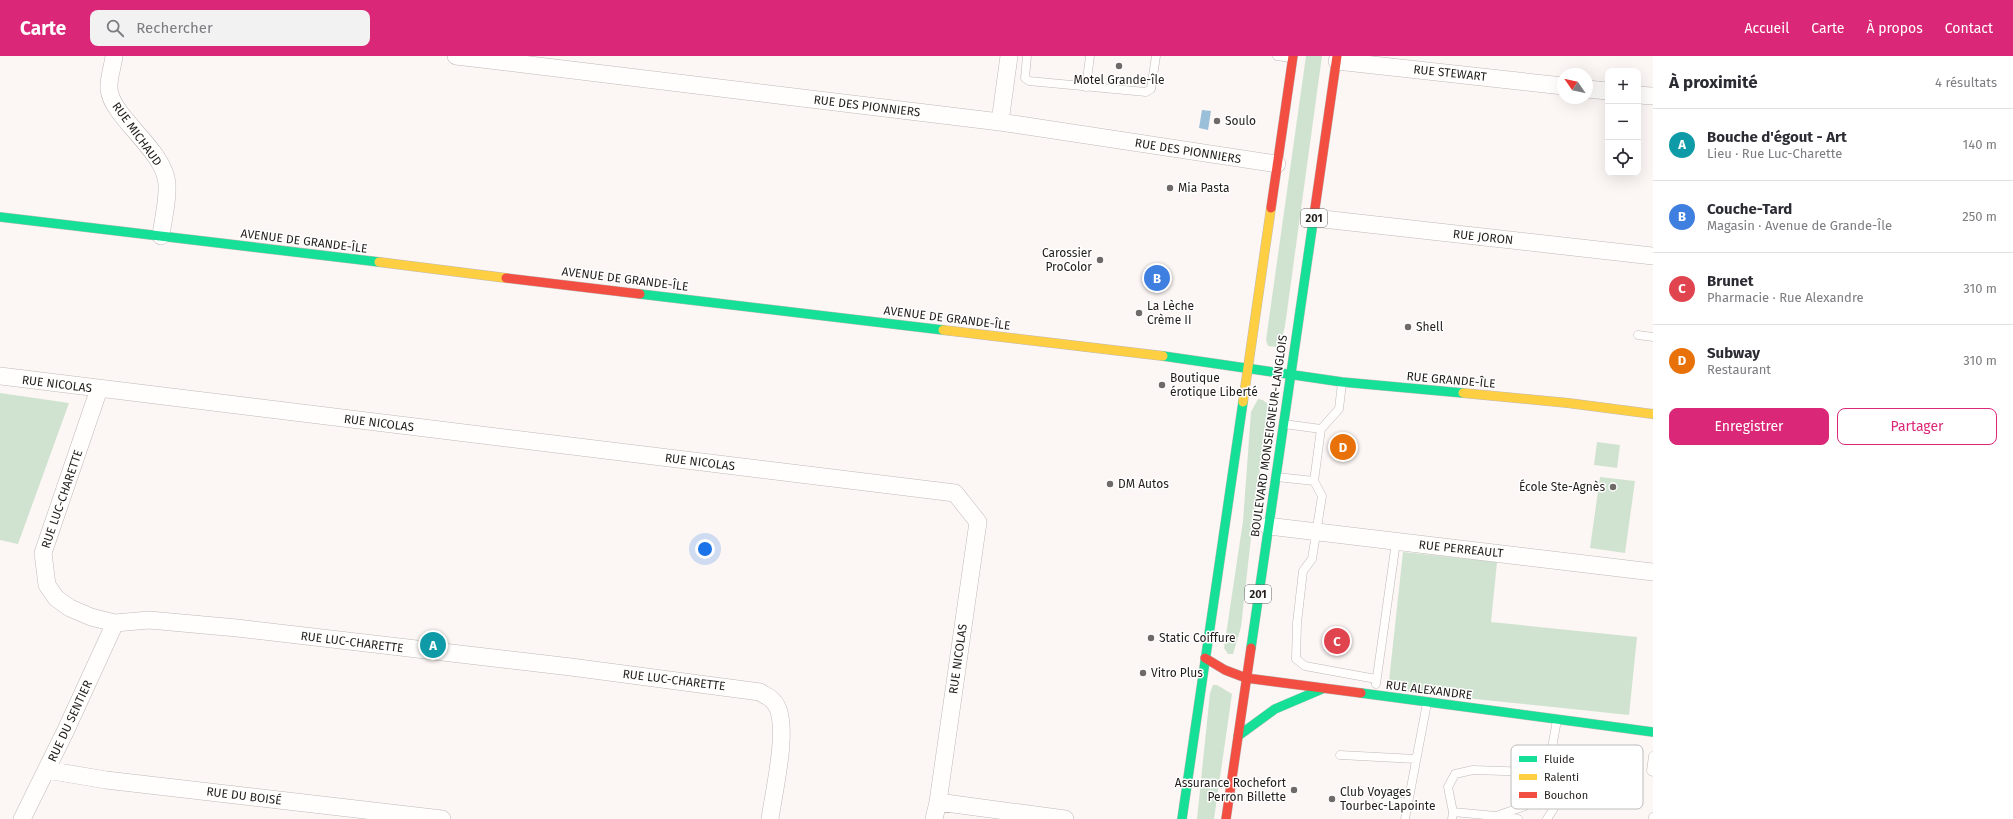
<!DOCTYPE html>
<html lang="fr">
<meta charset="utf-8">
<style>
:root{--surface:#fff;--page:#f2f2f3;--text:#2b2b33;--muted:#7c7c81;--line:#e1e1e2;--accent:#db2777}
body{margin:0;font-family:"Fira Sans",sans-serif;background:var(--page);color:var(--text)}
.controls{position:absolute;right:12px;top:12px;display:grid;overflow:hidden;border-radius:8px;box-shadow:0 4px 16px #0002}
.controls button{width:36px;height:36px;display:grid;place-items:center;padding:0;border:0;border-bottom:1px solid var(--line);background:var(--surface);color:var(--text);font:20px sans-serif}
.compass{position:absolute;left:1557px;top:12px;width:36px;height:36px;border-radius:50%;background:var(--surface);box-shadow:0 4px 16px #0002;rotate:304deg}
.you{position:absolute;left:705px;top:493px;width:14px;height:14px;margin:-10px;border:3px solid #fff;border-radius:50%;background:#1a73e8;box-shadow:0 0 0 6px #1a73e833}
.badge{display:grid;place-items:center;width:26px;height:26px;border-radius:50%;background:var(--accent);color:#fff;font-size:13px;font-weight:700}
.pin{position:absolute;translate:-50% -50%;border:2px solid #fff;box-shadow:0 1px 4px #0006}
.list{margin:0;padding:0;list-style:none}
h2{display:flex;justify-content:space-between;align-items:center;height:52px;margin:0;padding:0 16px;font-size:17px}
h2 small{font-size:13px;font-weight:400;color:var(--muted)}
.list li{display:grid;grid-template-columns:26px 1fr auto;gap:12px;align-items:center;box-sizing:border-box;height:72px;padding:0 16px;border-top:1px solid var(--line)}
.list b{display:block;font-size:15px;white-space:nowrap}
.list p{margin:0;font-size:13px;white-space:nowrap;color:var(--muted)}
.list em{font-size:13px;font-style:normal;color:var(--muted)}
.actions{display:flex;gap:8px;padding:12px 16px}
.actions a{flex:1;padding:9px 0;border:1px solid var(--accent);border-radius:8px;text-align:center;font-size:14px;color:var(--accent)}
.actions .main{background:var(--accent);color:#fff}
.icon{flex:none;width:22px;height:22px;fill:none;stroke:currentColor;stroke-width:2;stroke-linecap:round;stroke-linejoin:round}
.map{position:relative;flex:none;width:1653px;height:763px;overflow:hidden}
header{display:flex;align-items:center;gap:24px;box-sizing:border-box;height:56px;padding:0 20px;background:var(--accent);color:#fff}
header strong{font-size:19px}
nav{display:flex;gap:22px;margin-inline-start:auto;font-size:14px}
.search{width:280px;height:36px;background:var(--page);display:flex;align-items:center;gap:10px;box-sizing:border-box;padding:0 14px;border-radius:8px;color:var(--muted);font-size:15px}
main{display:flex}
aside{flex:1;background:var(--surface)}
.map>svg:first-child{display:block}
.green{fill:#d0e3d0}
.water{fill:#99bfd9}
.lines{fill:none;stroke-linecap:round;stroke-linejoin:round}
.lane-casing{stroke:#bebab8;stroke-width:9}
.street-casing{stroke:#bebab8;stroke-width:18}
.fast-casing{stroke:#bebab8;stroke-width:10}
.slow-casing{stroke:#bebab8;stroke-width:10}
.jam-casing{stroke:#bebab8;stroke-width:10}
.lane{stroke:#fffefd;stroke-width:8}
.street{stroke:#fffefd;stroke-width:17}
.fast{stroke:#16e098;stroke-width:9}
.slow{stroke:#ffcf43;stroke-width:9}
.jam{stroke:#f24e42;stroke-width:9}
.poi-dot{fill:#6f6a68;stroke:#fff;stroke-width:1.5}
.labels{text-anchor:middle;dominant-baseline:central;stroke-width:3;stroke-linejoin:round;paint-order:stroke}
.shield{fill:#fff;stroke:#656260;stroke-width:1}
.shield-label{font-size:11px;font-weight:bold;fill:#231e1c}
.street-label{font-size:12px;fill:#231e1c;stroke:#fff}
.poi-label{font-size:12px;fill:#231e1c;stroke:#fff;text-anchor:start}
.key{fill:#fff;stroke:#bdbcbb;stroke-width:1}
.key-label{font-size:11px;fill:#231e1c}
</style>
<header>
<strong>Carte</strong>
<div class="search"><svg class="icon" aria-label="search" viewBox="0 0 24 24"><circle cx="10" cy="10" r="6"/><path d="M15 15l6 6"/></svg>Rechercher</div>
<nav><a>Accueil</a><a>Carte</a><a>À propos</a><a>Contact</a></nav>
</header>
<main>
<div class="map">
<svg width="1653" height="763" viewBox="0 0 1653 763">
<rect width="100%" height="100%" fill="#fcf6f4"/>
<path class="green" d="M 1306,0 L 1322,0 L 1285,270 L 1281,286 L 1276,291 L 1268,290 L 1266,284 Z
M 0,337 L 69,347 L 18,488 L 0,484 Z
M 1258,343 L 1263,344 L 1269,349 L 1253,464 L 1241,571 L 1233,598 L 1228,598 L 1224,592 L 1243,465 L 1251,356 Z
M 1597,386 L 1620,389 L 1617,412 L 1594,409 Z
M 1600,421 L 1635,425 L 1625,497 L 1590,492 Z
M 1403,496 L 1497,506 L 1491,566 L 1637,581 L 1629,659 L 1388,634 Z
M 1213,629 L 1217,629 L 1232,638 L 1214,763 L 1197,763 L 1210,637 Z"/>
<path class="water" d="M 1202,54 L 1211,55 L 1208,74 L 1199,72 Z"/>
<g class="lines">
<defs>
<path id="lane" d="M 1027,0 L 1025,22 L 1029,25 L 1146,36 L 1151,33 L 1156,0
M 1277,0 L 1291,2
M 1086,31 L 1090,0
M 1638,279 L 1653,281
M 1321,373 L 1339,353 L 1342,327
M 1277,421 L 1314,425 L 1321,373 L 1284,368
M 1314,425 L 1322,440 L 1312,503 L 1303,515 L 1297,567 L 1296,603 L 1305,610 L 1376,623
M 1376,628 L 1396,486
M 1340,699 L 1416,703
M 1653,700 L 1651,715 L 1653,716
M 1377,742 L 1408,747
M 1453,756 L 1496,760 L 1525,750 L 1540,737 L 1546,725 L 1557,664
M 1499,760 L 1518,763
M 1405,763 L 1427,647
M 1452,763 L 1453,756 L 1448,731 L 1455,718 L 1473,714 L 1530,716 L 1551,721 L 1557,730 L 1554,752 L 1547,763
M 1653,763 L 1653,761"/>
<path id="street" d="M 114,0 C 113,10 108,23 109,33 C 111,61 165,94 167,128 C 168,145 163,163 161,180
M 456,0 L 1000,66 L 1277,108
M 1337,5 L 1563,30
M 1587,33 L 1608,35
M 1638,39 L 1653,40
M 1000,66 L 1009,0
M 1314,162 L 1653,200
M 0,320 L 955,437 L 978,466 L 938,746 L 1065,763
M 99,333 L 43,497 L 47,529 L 56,542 L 70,552 L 91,561 L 115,567 L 149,564 L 237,572 L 571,611 L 760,636 C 764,639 770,641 773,645 C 792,663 773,738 770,763
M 1268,470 L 1653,516
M 47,714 L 106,724 L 442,763
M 22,763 L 65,676 L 115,567
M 934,763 L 938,746"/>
<path id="fast" d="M 0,161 L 379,206
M 640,238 L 943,274
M 1163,300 L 1342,326 L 1463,337
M 1251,592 L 1313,166
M 1361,637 L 1653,676
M 1238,680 L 1275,653 L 1322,633
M 1182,763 L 1243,346"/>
<path id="slow" d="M 379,206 L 506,222
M 943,274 L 1163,300
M 1463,337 L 1568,347 L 1653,358
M 1243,346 L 1271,152"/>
<path id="jam" d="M 1271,152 L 1293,0
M 1313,166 L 1337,0
M 506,222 L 640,238
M 1205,602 L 1225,614 L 1246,622 L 1361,637
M 1226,763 L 1251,592"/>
</defs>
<use href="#lane" class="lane-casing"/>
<use href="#street" class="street-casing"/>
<use href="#fast" class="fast-casing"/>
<use href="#slow" class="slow-casing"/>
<use href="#jam" class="jam-casing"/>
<use href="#lane" class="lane"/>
<use href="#street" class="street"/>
<use href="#fast" class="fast"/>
<use href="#slow" class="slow"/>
<use href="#jam" class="jam"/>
</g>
<g class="poi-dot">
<circle cx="1119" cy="10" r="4"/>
<circle cx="1217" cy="65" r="4"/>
<circle cx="1170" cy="132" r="4"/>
<circle cx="1100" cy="204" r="4"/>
<circle cx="1139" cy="257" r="4"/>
<circle cx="1408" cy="271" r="4"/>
<circle cx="1162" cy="329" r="4"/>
<circle cx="1110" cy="428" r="4"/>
<circle cx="1613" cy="431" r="4"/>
<circle cx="1151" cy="582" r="4"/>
<circle cx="1143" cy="617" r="4"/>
<circle cx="1294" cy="734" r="4"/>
<circle cx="1332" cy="743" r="4"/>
</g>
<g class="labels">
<g class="shield">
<rect x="1301" y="153" width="26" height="18" rx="3"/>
<rect x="1245" y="529" width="26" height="18" rx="3"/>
</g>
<g class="shield-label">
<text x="1314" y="162">201</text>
<text x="1258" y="538">201</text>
</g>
<g class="street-label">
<text transform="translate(1450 17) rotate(6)">RUE STEWART</text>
<text transform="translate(867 50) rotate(7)">RUE DES PIONNIERS</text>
<text transform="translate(137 78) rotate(54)">RUE MICHAUD</text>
<text transform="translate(1188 95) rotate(9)">RUE DES PIONNIERS</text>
<text transform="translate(1483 181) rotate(6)">RUE JORON</text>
<text transform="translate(304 185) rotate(7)">AVENUE DE GRANDE-ÎLE</text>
<text transform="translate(625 223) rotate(7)">AVENUE DE GRANDE-ÎLE</text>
<text transform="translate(947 262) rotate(7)">AVENUE DE GRANDE-ÎLE</text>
<text transform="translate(1451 324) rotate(5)">RUE GRANDE-ÎLE</text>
<text transform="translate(57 328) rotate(7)">RUE NICOLAS</text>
<text transform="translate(379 367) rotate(7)">RUE NICOLAS</text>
<text transform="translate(1269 380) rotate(-82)">BOULEVARD MONSEIGNEUR-LANGLOIS</text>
<text transform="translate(700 406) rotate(7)">RUE NICOLAS</text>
<text transform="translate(62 443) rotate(-71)">RUE LUC-CHARETTE</text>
<text transform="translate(1461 493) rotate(6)">RUE PERREAULT</text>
<text transform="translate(352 586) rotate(7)">RUE LUC-CHARETTE</text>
<text transform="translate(958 603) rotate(-82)">RUE NICOLAS</text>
<text transform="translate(674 624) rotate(7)">RUE LUC-CHARETTE</text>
<text transform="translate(1429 634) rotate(7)">RUE ALEXANDRE</text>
<text transform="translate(70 665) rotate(-65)">RUE DU SENTIER</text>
<text transform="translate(244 740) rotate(7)">RUE DU BOISÉ</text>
</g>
<g class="poi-label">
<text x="1119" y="24" text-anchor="middle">Motel Grande-île</text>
<text x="1225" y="65">Soulo</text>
<text x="1178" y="132">Mia Pasta</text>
<text x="1092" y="197" text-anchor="end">Carossier<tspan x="1092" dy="14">ProColor</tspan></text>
<text x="1147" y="250">La Lèche<tspan x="1147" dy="14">Crème II</tspan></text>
<text x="1416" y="271">Shell</text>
<text x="1170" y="322">Boutique<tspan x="1170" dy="14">érotique Liberté</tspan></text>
<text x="1118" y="428">DM Autos</text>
<text x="1605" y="431" text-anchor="end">École Ste-Agnès</text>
<text x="1159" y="582">Static Coiffure</text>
<text x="1151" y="617">Vitro Plus</text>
<text x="1286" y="727" text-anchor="end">Assurance Rochefort<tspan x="1286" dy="14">Perron Billette</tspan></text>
<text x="1340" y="736">Club Voyages<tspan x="1340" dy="14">Tourbec-Lapointe</tspan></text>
</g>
</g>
<rect x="1511" y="689" width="132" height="64" rx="6" class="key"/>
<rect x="1519" y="700" width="18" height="6" fill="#16e098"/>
<rect x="1519" y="718" width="18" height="6" fill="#ffcf43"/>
<rect x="1519" y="736" width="18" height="6" fill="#f24e42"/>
<g class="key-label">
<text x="1544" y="707">Fluide</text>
<text x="1544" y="725">Ralenti</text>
<text x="1544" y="743">Bouchon</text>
</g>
</svg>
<div class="controls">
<button>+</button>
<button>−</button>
<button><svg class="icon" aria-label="locate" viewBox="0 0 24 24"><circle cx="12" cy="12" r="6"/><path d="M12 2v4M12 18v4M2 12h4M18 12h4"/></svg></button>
</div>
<svg class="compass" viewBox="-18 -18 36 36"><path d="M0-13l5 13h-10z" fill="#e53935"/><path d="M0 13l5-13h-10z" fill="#7c7c81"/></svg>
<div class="you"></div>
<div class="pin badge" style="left:433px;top:589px;background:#0f9aa8">A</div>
<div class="pin badge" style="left:1157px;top:222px;background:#3f7fe0">B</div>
<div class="pin badge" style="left:1337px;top:585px;background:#e0444e">C</div>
<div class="pin badge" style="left:1343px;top:391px;background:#e8710a">D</div>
</div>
<aside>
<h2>À proximité<small>4 résultats</small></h2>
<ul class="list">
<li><span class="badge" style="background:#0f9aa8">A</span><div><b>Bouche d'égout - Art</b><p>Lieu · Rue Luc-Charette</p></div><em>140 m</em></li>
<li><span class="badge" style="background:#3f7fe0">B</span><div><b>Couche-Tard</b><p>Magasin · Avenue de Grande-Île</p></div><em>250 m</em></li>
<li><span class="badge" style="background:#e0444e">C</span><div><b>Brunet</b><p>Pharmacie · Rue Alexandre</p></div><em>310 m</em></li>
<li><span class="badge" style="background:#e8710a">D</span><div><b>Subway</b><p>Restaurant</p></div><em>310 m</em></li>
</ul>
<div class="actions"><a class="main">Enregistrer</a><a>Partager</a></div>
</aside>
</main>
